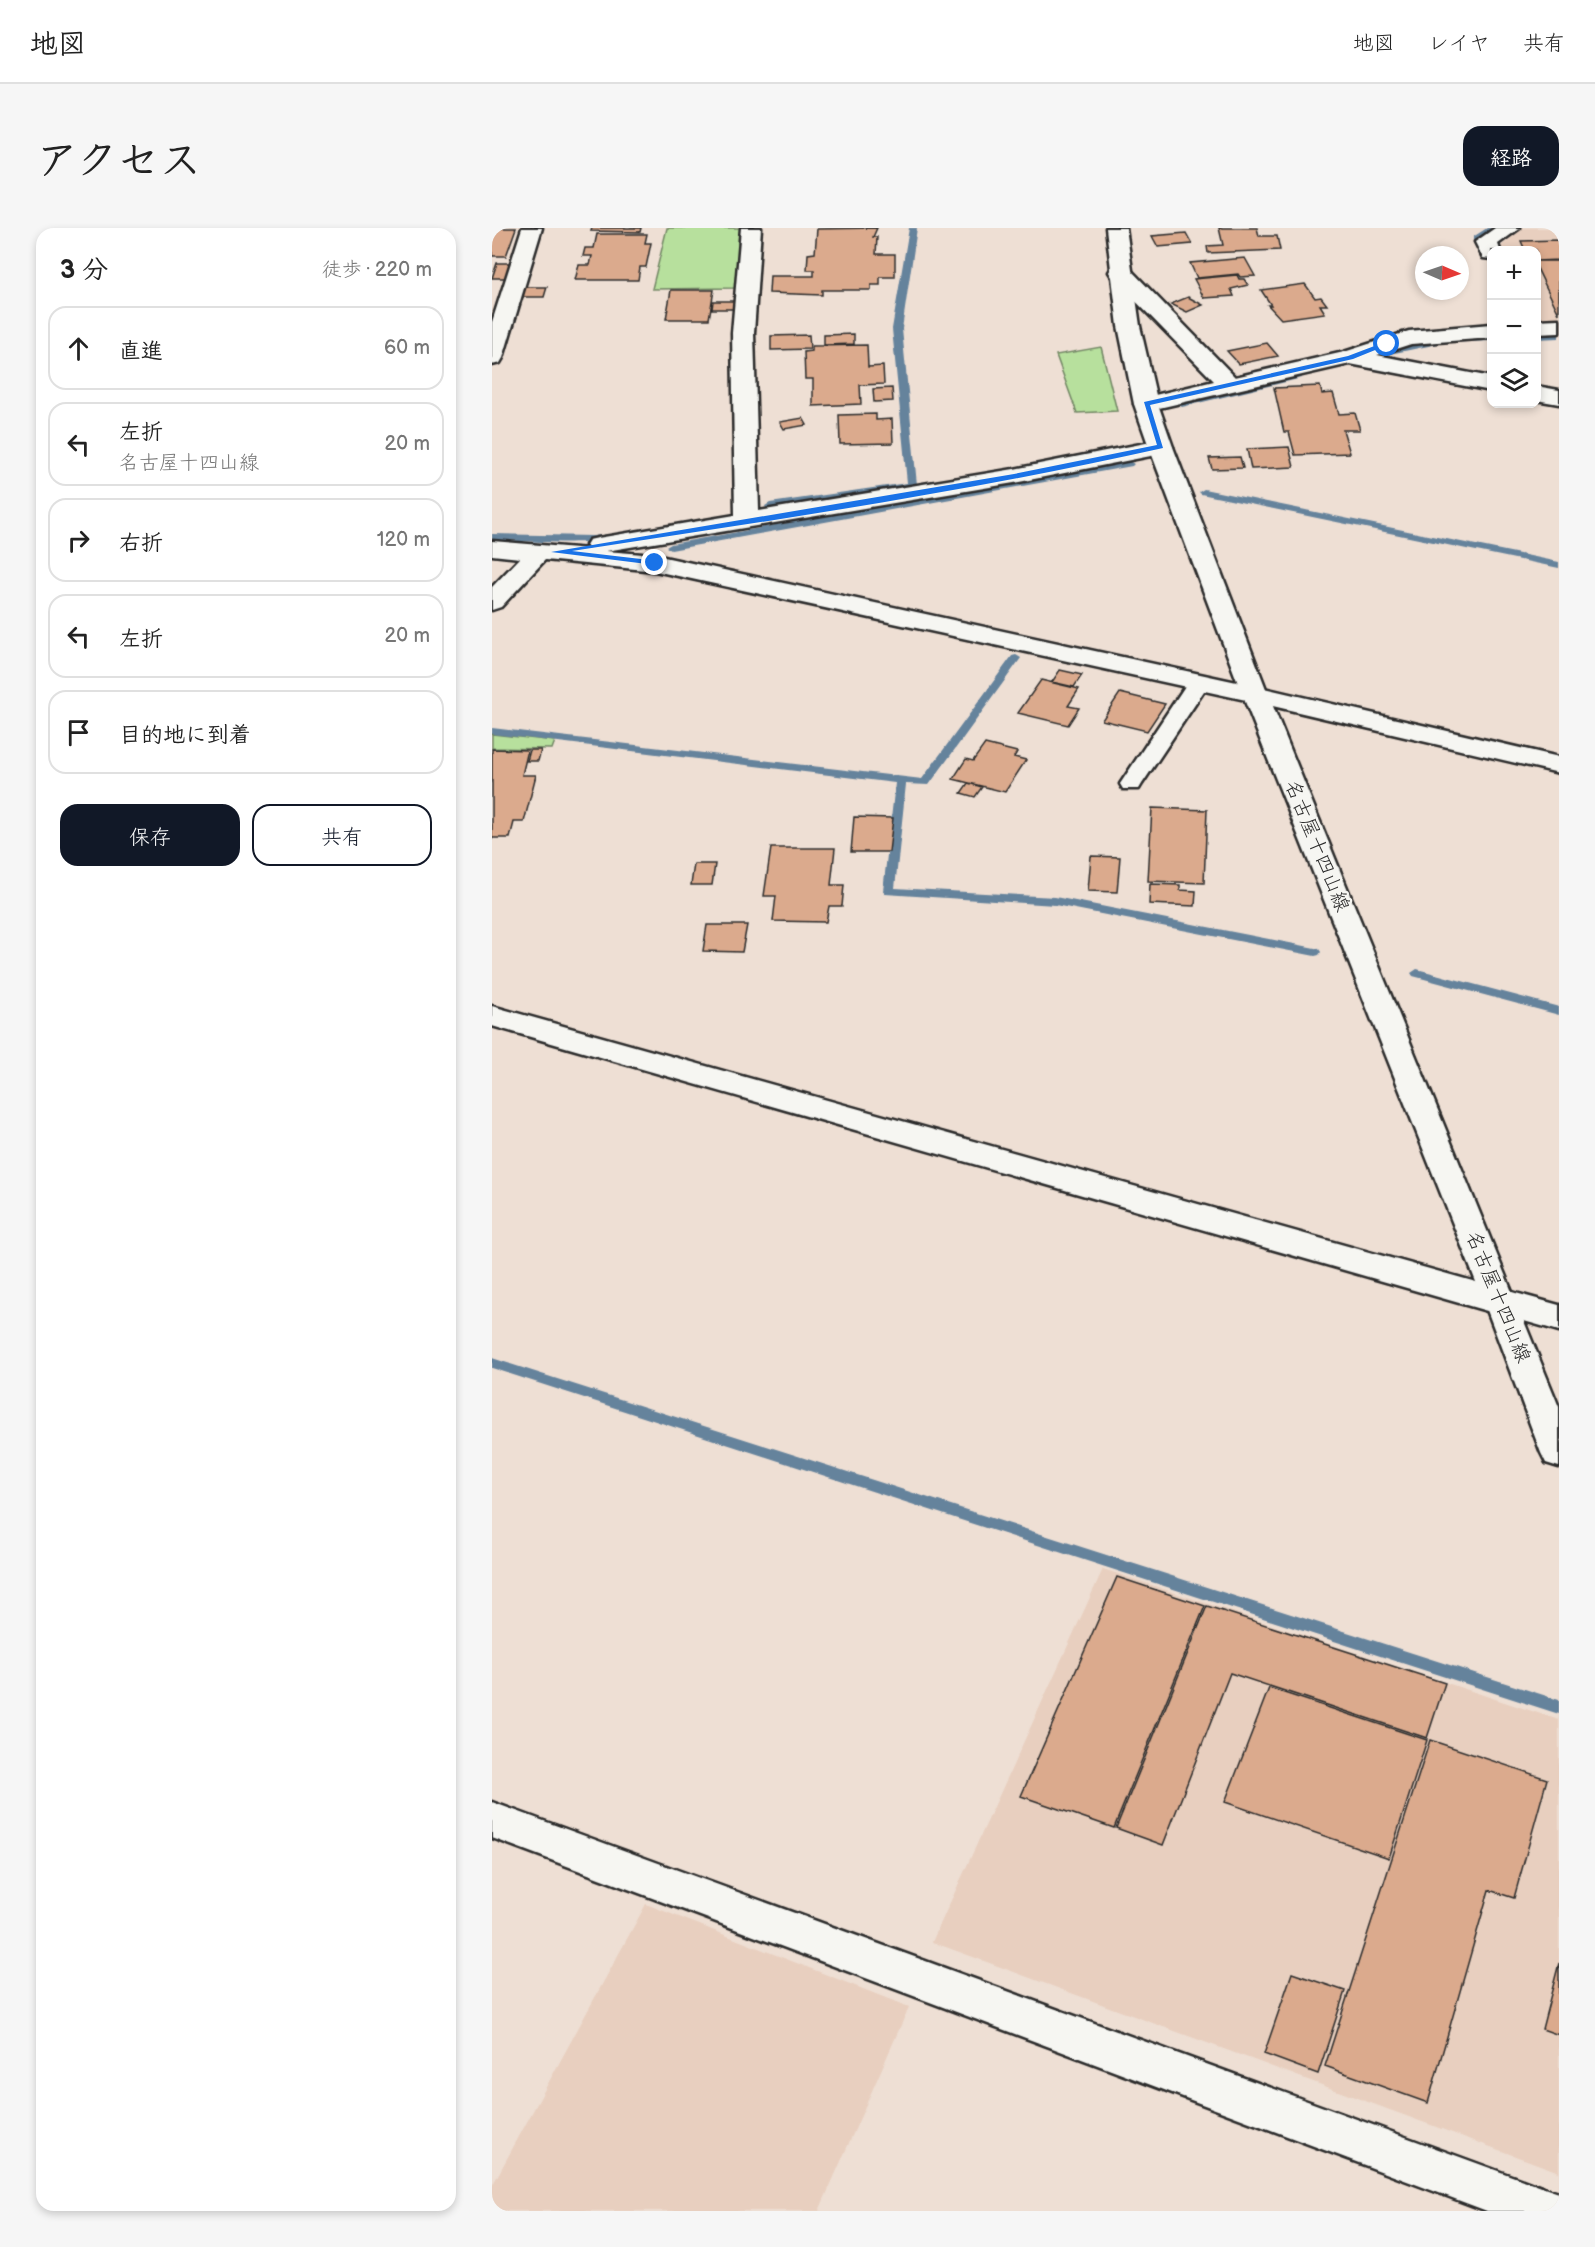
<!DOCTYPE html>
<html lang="ja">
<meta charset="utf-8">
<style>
:root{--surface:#fff;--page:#f6f6f6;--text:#222;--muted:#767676;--line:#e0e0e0;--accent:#111827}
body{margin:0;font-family:"Balsamiq Sans","Klee One",sans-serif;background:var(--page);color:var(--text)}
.controls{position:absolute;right:18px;top:18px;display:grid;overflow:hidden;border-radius:12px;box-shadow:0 3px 9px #0003}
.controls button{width:54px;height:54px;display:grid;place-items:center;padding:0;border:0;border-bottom:2px solid var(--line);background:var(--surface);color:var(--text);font:30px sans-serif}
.compass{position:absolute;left:923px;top:18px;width:54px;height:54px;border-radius:50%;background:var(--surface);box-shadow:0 3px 9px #0003;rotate:92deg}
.stop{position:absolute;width:18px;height:18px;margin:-14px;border:4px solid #1a73e8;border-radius:50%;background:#fff}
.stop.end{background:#1a73e8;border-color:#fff;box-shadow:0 2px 6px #0008}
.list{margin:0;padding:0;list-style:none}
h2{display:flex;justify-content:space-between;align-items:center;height:78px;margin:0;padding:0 24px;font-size:26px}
h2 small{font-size:20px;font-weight:400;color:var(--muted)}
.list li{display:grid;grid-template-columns:39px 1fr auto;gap:18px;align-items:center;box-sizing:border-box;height:84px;margin:0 12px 12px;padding:0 12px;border:2px solid var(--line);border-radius:18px}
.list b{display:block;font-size:22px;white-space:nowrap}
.list p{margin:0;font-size:20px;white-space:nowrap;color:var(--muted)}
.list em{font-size:20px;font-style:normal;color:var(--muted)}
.actions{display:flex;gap:12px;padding:18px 24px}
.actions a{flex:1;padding:14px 0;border:2px solid var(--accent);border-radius:18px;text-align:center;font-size:21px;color:var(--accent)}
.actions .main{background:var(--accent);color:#fff}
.icon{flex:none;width:33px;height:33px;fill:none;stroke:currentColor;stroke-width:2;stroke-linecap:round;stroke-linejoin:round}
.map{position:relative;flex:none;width:1067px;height:1983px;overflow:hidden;border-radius:18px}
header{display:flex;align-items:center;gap:36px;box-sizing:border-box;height:84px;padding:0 30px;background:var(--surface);border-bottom:2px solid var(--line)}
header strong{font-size:28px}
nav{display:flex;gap:33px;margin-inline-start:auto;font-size:21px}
.intro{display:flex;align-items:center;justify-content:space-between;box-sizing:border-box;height:144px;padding:0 36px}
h1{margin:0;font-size:42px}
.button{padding:15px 27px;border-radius:18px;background:var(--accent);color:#fff;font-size:21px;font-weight:700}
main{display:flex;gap:36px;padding:0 36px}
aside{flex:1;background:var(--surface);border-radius:18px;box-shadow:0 3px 9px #0003}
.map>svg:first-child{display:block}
.built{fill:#e8cfbf}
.green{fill:#b7e09d;stroke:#718664;stroke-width:1.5}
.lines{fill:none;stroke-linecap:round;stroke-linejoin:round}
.stream{fill:#65839c;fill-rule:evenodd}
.building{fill:#dbaa8d;stroke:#2b2b2b;stroke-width:1.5}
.service-casing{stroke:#2b2b2b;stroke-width:5}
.minor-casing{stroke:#2b2b2b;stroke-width:5}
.tertiary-casing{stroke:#2b2b2b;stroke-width:5}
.primary-casing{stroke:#2b2b2b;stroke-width:5}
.service{fill:#f6f6f2;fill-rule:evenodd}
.minor{fill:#f6f6f2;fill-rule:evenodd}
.tertiary{fill:#f6f6f2;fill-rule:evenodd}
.primary{fill:#f6f6f2;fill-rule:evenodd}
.route{fill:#1a73e8}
.labels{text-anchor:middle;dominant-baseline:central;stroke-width:4.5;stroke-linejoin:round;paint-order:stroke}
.street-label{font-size:20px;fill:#2b2b2b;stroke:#f6f6f2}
</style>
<header>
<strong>地図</strong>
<nav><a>地図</a><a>レイヤ</a><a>共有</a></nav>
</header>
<div class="intro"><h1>アクセス</h1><a class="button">経路</a></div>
<main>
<aside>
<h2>3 分<small>徒歩 · 220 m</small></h2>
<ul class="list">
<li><svg class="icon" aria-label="ahead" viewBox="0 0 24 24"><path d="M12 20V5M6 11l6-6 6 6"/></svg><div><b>直進</b></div><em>60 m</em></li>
<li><svg class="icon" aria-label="left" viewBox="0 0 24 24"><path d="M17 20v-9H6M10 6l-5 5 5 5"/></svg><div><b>左折</b><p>名古屋十四山線</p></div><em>20 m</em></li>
<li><svg class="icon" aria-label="right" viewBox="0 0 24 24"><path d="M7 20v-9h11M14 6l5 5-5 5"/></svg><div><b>右折</b></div><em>120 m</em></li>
<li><svg class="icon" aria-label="left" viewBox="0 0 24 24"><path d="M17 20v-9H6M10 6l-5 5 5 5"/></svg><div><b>左折</b></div><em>20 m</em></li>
<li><svg class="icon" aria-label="arrive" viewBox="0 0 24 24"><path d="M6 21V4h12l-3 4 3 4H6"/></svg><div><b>目的地に到着</b></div></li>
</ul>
<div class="actions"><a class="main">保存</a><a>共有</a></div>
</aside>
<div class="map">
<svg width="1067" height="1983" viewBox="0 0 1067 1983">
<rect width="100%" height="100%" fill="#eedfd4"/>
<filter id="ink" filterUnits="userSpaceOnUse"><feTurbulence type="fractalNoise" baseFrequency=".0167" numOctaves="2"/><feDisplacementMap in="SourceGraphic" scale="12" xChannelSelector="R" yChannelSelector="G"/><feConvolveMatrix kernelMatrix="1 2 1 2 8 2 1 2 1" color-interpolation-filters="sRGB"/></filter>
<g filter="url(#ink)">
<path class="built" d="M 1031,0 L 1067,0 L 1067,93 L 1050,94 L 1045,83 L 1044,22 L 1012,22 L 1009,18 Z
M 611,1341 L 1067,1492 L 1067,1944 L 440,1714 Z
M 154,1676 L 417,1779 L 327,1983 L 0,1983 L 0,1958 Z"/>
<path class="green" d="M 175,0 L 249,0 L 245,60 L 160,61 Z
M 609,119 L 625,183 L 585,185 L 564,127 Z
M 0,506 L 63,513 L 60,521 L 0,520 Z"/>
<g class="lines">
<path class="stream" d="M 417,0 L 425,0 L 410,101 L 425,257 L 420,260 L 274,280 L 273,278 L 278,275 L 415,255 L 400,101 Z
M 995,0 L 1005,0 L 987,13 L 981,13 L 981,9 Z
M 1067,104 L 1067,110 L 1044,111 L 1044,105 Z
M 999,107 L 999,113 L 951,115 L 893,127 L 888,124 L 951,109 Z
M 807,145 L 810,146 L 810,150 L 690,179 L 685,176 Z
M 637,233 L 642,236 L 640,238 L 179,322 L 174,319 L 179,316 Z
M 712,261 L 1067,334 L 1067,340 L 709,266 L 707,264 Z
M 0,306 L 101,308 L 118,306 L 123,309 C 110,319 24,312 2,312 L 0,312 Z
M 524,427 L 529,430 L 437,557 L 414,556 L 403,660 L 563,669 L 823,720 L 827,721 L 829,724 L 827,727 L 823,728 L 563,677 L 393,666 L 391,663 L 403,555 L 0,506 L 0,500 L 430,551 L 520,428 Z
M 925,741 L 1067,779 L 1067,787 L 921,748 L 919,745 Z
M 0,1130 L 1067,1472 L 1067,1486 L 0,1140 Z"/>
</g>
<path class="building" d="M 0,0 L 24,0 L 14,28 L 0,28 Z
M 100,0 L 149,0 L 148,4 L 99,3 Z
M 385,0 L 381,9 L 385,9 L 384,26 L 403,26 L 403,49 L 388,49 L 388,57 L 379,57 L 379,62 L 330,62 L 330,67 L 277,65 L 278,48 L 322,48 L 322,42 L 315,42 L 316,26 L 323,25 L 325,1 Z
M 727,0 L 765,0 L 767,8 L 785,8 L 788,22 L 716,25 L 715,18 L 731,17 Z
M 694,5 L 700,16 L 666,19 L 660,8 Z
M 105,6 L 155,6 L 153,15 L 159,15 L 154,39 L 148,39 L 146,52 L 83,52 L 87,37 L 98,37 L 100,28 L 91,28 L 93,20 L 102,20 Z
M 1067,12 L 1067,32 L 1044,33 L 1044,22 L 1033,22 L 1029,13 Z
M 753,30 L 763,48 L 748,49 L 746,46 L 705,50 L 698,35 Z
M 1044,33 L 1067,33 L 1067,86 L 1044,38 Z
M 5,35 L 26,35 L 21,50 L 0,50 Z
M 745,47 L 747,51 L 752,51 L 756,57 L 739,61 L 742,68 L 712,70 L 702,51 Z
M 813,56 L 823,70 L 829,69 L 835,77 L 828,77 L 833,85 L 789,91 L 776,77 L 779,77 L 769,62 Z
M 31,59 L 55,59 L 52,69 L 29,69 Z
M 179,62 L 222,62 L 217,91 L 174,91 Z
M 696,69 L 711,77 L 695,84 L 679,76 Z
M 221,73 L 243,73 L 242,81 L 220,81 Z
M 362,106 L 362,116 L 332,117 L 332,107 Z
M 317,107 L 318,121 L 279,122 L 279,108 Z
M 775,115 L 786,128 L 747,136 L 735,123 Z
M 375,117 L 376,139 L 391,138 L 392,156 L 368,157 L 369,176 L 321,178 L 321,151 L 313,151 L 312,124 L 320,123 L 320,118 Z
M 828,158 L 830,166 L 841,165 L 847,186 L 863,185 L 868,202 L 851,202 L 858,225 L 803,227 L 797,204 L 792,204 L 782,160 Z
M 400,160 L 401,173 L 382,174 L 381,161 Z
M 384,186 L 384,192 L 400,191 L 401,215 L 348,216 L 347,187 Z
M 311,190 L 315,197 L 292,201 L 288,194 Z
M 797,219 L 802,239 L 759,241 L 755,221 Z
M 748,229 L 751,240 L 720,241 L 717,230 Z
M 568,442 L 590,447 L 582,459 L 560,454 Z
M 549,452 L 587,461 L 576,478 L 587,480 L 576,497 L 526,485 Z
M 628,465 L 673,476 L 655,503 L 610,492 Z
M 493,516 L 525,524 L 522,529 L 534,532 L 513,564 L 461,551 L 474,531 L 481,533 Z
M 0,521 L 36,522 L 30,547 L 44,547 L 32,594 L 22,594 L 18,610 L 0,610 Z
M 38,522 L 49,522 L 46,533 L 35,533 Z
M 476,555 L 490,559 L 483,569 L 469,565 Z
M 660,580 L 715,582 L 712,655 L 656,653 Z
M 362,589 L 401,590 L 397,624 L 359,624 Z
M 279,620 L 343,620 L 339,657 L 352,657 L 350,678 L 337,678 L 334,694 L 281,693 L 284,668 L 272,668 Z
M 599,628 L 628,629 L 625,664 L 596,663 Z
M 202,636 L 223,636 L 220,657 L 199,657 Z
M 658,656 L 688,657 L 688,662 L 704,663 L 703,678 L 657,676 Z
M 215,697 L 255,697 L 250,724 L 211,723 Z
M 625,1349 L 713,1378 L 622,1600 L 529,1568 Z
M 715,1378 L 953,1455 L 935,1510 L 738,1445 L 671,1617 L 624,1600 Z
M 777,1460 L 935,1512 L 897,1630 L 733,1574 Z
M 938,1512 L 1055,1551 L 1022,1670 L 997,1662 L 936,1875 L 833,1838 Z
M 1067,1735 L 1067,1807 L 1050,1801 Z
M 800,1745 L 853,1763 L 826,1846 L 772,1826 Z"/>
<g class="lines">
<defs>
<path id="service" d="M 707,448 L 715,449 L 718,454 L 650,556 L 647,561 L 631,561 L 628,556 L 699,449 Z"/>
<path id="minor" d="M 30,0 L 50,0 L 11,130 L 8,135 L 0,137 L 0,94 Z
M 249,0 L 269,0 L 262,105 L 267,283 L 522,241 L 669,212 L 677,214 L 681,219 L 677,224 L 669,226 L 522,255 L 114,323 L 163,327 L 763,458 L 1067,529 L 1067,545 L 763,474 L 163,343 L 53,332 L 9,379 L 0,382 L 0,359 L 28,330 L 0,327 L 0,313 L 97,321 L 94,317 L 97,312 L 106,310 L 243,287 L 240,105 Z
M 1003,0 L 1028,0 L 1006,16 L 1008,22 L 999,22 L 999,31 L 991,30 L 983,14 Z
M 628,38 L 636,39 L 743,149 L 852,124 L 917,103 L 999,96 L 999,110 L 919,116 L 885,127 L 999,149 L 999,163 L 858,136 L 654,183 L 646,181 L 642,176 L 646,171 L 722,153 L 620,49 L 617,44 L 620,39 Z
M 1067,91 L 1067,105 L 1044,106 L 1044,92 Z
M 1044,158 L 1067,162 L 1067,176 L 1044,172 Z
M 0,778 L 1009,1061 L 1021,1065 L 1026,1074 L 1021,1083 L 1009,1087 L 0,798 Z"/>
<path id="tertiary" d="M 1009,1061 L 1067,1077 L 1067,1103 L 997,1083 L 992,1074 L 997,1065 Z
M 0,1574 L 1055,1961 L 1067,1965 L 1067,1983 L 995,1983 L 0,1610 Z"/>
<path id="primary" d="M 614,0 L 634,0 L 648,98 L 666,176 L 681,219 L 776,466 L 1067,1179 L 1067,1239 L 1054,1235 L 1049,1225 L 992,1074 L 750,466 L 657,219 L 642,176 L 626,98 Z"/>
</defs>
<use href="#service" class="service-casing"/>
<use href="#minor" class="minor-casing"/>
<use href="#tertiary" class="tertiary-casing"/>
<use href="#primary" class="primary-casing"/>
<use href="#service" class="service"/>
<use href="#minor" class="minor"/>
<use href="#tertiary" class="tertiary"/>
<use href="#primary" class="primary"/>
</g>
</g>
<path class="route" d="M 893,114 L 898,116 L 861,131 L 658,177 L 671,220 C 476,264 277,293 80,323 L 166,333 L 163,337 L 59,324 L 522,246 L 665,217 L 652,174 L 856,128 Z"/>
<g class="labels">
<g class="street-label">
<text transform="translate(825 618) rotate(68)">名古屋十四山線</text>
<text transform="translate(1006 1069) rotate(68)">名古屋十四山線</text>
</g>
</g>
</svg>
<div class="controls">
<button>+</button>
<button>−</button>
<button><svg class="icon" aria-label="layers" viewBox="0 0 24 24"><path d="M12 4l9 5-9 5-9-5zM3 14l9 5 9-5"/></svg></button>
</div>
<svg class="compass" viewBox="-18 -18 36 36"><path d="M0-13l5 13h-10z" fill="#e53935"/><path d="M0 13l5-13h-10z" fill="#767676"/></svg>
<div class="stop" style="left:895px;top:116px"></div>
<div class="stop end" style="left:163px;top:335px"></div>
</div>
</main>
